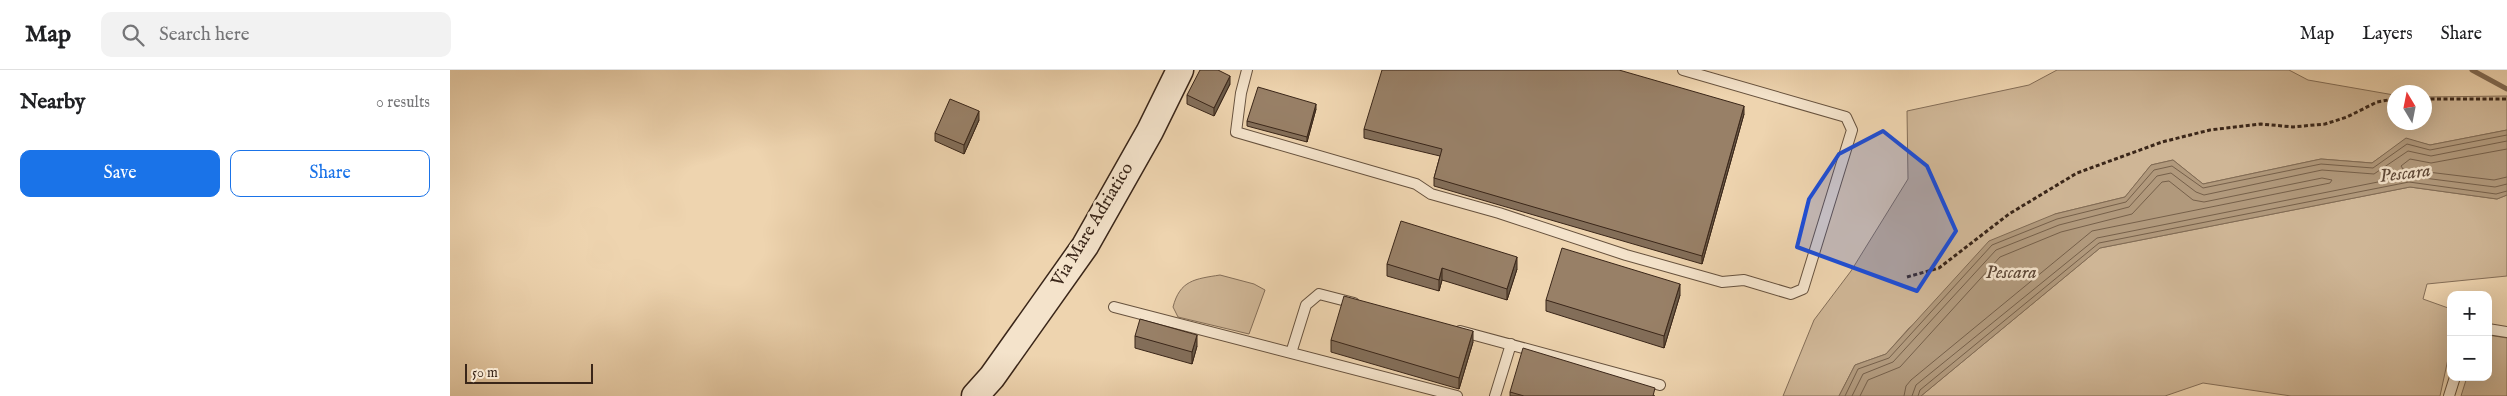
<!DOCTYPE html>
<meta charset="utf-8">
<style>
:root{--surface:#fff;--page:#f2f2f2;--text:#202124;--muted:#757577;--line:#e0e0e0;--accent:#1a73e8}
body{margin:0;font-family:"IM FELL English",serif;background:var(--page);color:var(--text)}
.controls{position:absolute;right:15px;bottom:15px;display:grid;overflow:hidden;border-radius:10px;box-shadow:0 5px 20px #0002}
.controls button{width:45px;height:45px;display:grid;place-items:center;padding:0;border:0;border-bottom:1px solid var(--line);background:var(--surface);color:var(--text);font:25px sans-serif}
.compass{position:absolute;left:1937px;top:15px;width:45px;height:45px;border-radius:50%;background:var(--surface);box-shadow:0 5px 20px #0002;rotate:350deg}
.scale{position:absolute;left:15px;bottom:12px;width:128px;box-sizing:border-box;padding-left:5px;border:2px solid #3a2619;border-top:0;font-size:14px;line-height:18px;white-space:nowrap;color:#3a2619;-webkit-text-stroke:4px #f4e3cb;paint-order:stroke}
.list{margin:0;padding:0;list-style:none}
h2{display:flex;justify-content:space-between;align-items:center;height:65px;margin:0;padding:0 20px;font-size:21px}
h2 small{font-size:16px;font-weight:400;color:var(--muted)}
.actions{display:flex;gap:10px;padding:15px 20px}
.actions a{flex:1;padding:11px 0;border:1px solid var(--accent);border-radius:10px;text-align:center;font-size:18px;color:var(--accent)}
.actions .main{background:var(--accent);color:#fff}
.icon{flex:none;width:28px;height:28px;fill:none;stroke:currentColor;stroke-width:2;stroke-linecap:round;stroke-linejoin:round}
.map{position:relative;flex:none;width:2057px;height:326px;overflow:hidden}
header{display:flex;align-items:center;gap:30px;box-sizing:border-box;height:70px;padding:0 25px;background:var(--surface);border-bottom:1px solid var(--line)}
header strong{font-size:24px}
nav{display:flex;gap:28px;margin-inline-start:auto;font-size:18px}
.search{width:350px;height:45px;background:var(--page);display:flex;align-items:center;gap:12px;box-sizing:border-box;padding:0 18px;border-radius:10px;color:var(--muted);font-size:19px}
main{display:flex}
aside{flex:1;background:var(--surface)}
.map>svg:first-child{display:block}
.green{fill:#cfb696;stroke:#846e58}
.water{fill:#b1997c;stroke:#816b54}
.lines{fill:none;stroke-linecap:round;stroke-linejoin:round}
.shore{stroke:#76604a;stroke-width:1}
.stream{stroke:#816b54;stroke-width:5}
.service-casing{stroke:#67523e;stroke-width:12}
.secondary-casing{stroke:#3a2619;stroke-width:29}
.path{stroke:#3a2619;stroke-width:3;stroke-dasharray:4 2.5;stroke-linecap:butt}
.service{stroke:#f4e3cb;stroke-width:10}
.secondary{stroke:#f4e3cb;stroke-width:26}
.wall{fill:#836e59;stroke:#3a2619}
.shaded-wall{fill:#6a5a48;stroke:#3a2619}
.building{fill:#988067;stroke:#3a2619}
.marked{fill:#1d4ed8;fill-opacity:0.2;stroke:#1d4ed8;stroke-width:4;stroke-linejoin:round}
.labels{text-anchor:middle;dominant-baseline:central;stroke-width:5;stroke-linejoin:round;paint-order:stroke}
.street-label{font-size:18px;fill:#3a2619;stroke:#f4e3cb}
.water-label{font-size:19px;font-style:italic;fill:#5e4837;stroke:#f4e3cb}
</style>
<header>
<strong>Map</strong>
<div class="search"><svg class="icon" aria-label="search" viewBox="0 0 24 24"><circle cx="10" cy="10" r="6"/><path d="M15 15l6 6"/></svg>Search here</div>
<nav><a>Map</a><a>Layers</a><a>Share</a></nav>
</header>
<main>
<aside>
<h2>Nearby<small>0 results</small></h2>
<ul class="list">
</ul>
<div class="actions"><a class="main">Save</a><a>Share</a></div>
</aside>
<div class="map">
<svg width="2057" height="326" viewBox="0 0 2057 326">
<rect width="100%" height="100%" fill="#eed4af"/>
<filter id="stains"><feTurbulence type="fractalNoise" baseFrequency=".004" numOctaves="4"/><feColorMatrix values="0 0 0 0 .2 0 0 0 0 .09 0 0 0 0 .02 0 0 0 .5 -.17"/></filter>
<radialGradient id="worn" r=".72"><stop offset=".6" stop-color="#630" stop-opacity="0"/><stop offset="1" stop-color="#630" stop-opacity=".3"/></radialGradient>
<path class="green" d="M 1607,0 L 1839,0 L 1858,10 L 1944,25 L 1944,52 L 1974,52 L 1975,27 L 2057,26 L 2057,60 L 1980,75 L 1956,69 L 1922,93 L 1871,89 L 1753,114 L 1723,90 L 1701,95 L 1675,127 L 1605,144 L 1459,258 L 1436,284 L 1405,295 L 1389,326 L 1333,326 L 1364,250 L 1401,201 L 1458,109 L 1457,41 L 1579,15 Z
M 1960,117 L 2047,129 L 2057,125 L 2057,206 L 1977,214 L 1973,229 L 2001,239 L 2001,275 L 1990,326 L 1841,326 L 1753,313 L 1715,326 L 1471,326 L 1650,178 Z
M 770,205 L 804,214 L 815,220 L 799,264 L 728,247 L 723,237 C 730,210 745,209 770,205 Z
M 2038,265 L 2057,268 L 2057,326 L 2011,326 L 2017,307 L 2038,307 Z"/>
<path class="water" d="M 2057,60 L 2057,125 L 2047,129 L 1960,117 L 1650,178 L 1471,326 L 1389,326 L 1405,295 L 1436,284 L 1539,171 L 1605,144 L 1675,127 L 1701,95 L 1723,90 L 1753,114 L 1871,89 L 1922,93 L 1956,68 L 1980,75 Z"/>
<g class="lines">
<path class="shore" d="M 2057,79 L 1981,93 L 1960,89 L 1951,96 L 1953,99 L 2044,110 L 2057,107
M 1395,326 L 1408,299 L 1439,288 L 1542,175 L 1607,149 L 1676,132 L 1704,100 L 1722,96 L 1753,118 L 1871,94 L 1923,98 L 1957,74 L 1980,80 L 2057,65
M 1402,326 L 1413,304 L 1443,292 L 1546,180 L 1609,155 L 1679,137 L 1707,106 L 1721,103 L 1746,122 L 1754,125 L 1872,100 L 1924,104 L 1958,81 L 1981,86 L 2057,71
M 1410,326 L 1418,310 L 1450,297 L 1550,187 L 1611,162 L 1682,144 L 1712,112 L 1719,111 L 1743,130 L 1754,132 L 1872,108 L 1882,110 L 1880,113 L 1642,161 L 1461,310 L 1456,316 L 1454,326
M 1462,326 L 1466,315 L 1647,168 L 1958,106 L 2045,117 L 2057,114
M 1468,326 L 1470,320 L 1649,173 L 1959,112 L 2046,124 L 2057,121"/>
<path class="stream" d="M 2022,0 L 2057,19"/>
<defs>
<path id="service" d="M 797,0 L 791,23 L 786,62 L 966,114 L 981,124 L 1049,143 L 1176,185 L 1272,212 L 1294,210 L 1341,224 L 1353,219 L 1402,60 L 1396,47 L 1233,0
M 664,237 L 1007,326
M 2038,259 L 2057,262
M 1010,261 L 1210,315
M 841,283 L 856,235 L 869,224 L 904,233
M 1045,326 L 1061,274
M 1999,326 L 2005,307"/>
<path id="secondary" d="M 525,326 L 542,307 L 635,176 L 700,61 L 730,0"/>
</defs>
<use href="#service" class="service-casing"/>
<use href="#secondary" class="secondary-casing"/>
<path class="path" d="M 1974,29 L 2057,29
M 1457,207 L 1489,198 L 1559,144 L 1627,103 L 1712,72 L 1760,60 L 1811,54 L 1843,57 L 1875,54 L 1897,47 L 1927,32 L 1944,29"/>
<use href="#service" class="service"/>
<use href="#secondary" class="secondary"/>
</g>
<path class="wall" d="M 780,14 L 764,46 L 737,34 L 737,25 Z
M 866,39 L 857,72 L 797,56 L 797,51 Z
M 1294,44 L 1252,194 L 984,116 L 984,108 L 990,86 L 914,68 L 914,59 Z
M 529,50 L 514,84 L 485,71 L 485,63 Z
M 937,194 L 1067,199 L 1057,230 L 992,210 L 989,221 L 937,206 Z
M 1230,225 L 1214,278 L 1096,241 L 1096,230 Z
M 685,266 L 747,276 L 742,294 L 685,278 Z
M 881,270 L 1023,272 L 1009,319 L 881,282 Z
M 1060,322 L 1205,326 L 1060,326 Z"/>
<path class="shaded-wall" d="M 780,6 L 780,14 L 764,46 L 764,38 Z
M 866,34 L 866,39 L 857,72 L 857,67 Z
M 1294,36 L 1294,44 L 1252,194 L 1252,186 Z
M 529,41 L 529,50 L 514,84 L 514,75 Z
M 1067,187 L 1067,199 L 1057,230 L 1057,219 Z
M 992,198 L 992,210 L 989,221 L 989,210 Z
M 1230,214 L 1230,225 L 1214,278 L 1214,266 Z
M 1023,261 L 1023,272 L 1009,319 L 1009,308 Z
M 747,265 L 747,276 L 742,294 L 742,282 Z"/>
<path class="building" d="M 750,0 L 768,0 L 780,6 L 764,38 L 737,25 Z
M 932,0 L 1169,0 L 1294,36 L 1252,186 L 984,108 L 992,79 L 914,59 Z
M 808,17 L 866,34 L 857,67 L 797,51 Z
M 500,29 L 529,41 L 514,75 L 485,63 Z
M 951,151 L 1067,187 L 1057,219 L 992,198 L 989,210 L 937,194 Z
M 1112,178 L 1230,214 L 1214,266 L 1096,230 Z
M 894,226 L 1023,261 L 1009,308 L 881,270 Z
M 690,249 L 747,265 L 742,282 L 685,266 Z
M 1073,278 L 1205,318 L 1203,326 L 1074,326 L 1060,322 Z"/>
<path class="marked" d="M 1433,61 L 1477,96 L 1506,161 L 1467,221 L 1347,177 L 1359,129 L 1389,84 Z"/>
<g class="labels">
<g class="street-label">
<text transform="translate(643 155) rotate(-59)">Via Mare Adriatico</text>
</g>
<g class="water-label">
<text transform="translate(1955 104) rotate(-7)">Pescara</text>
<text x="1561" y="203">Pescara</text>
</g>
</g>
<rect width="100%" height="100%" filter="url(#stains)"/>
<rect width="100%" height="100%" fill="url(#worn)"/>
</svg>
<div class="controls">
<button>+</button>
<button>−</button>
</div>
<svg class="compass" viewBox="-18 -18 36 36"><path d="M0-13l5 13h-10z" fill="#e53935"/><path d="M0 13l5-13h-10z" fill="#757577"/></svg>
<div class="scale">50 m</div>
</div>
</main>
